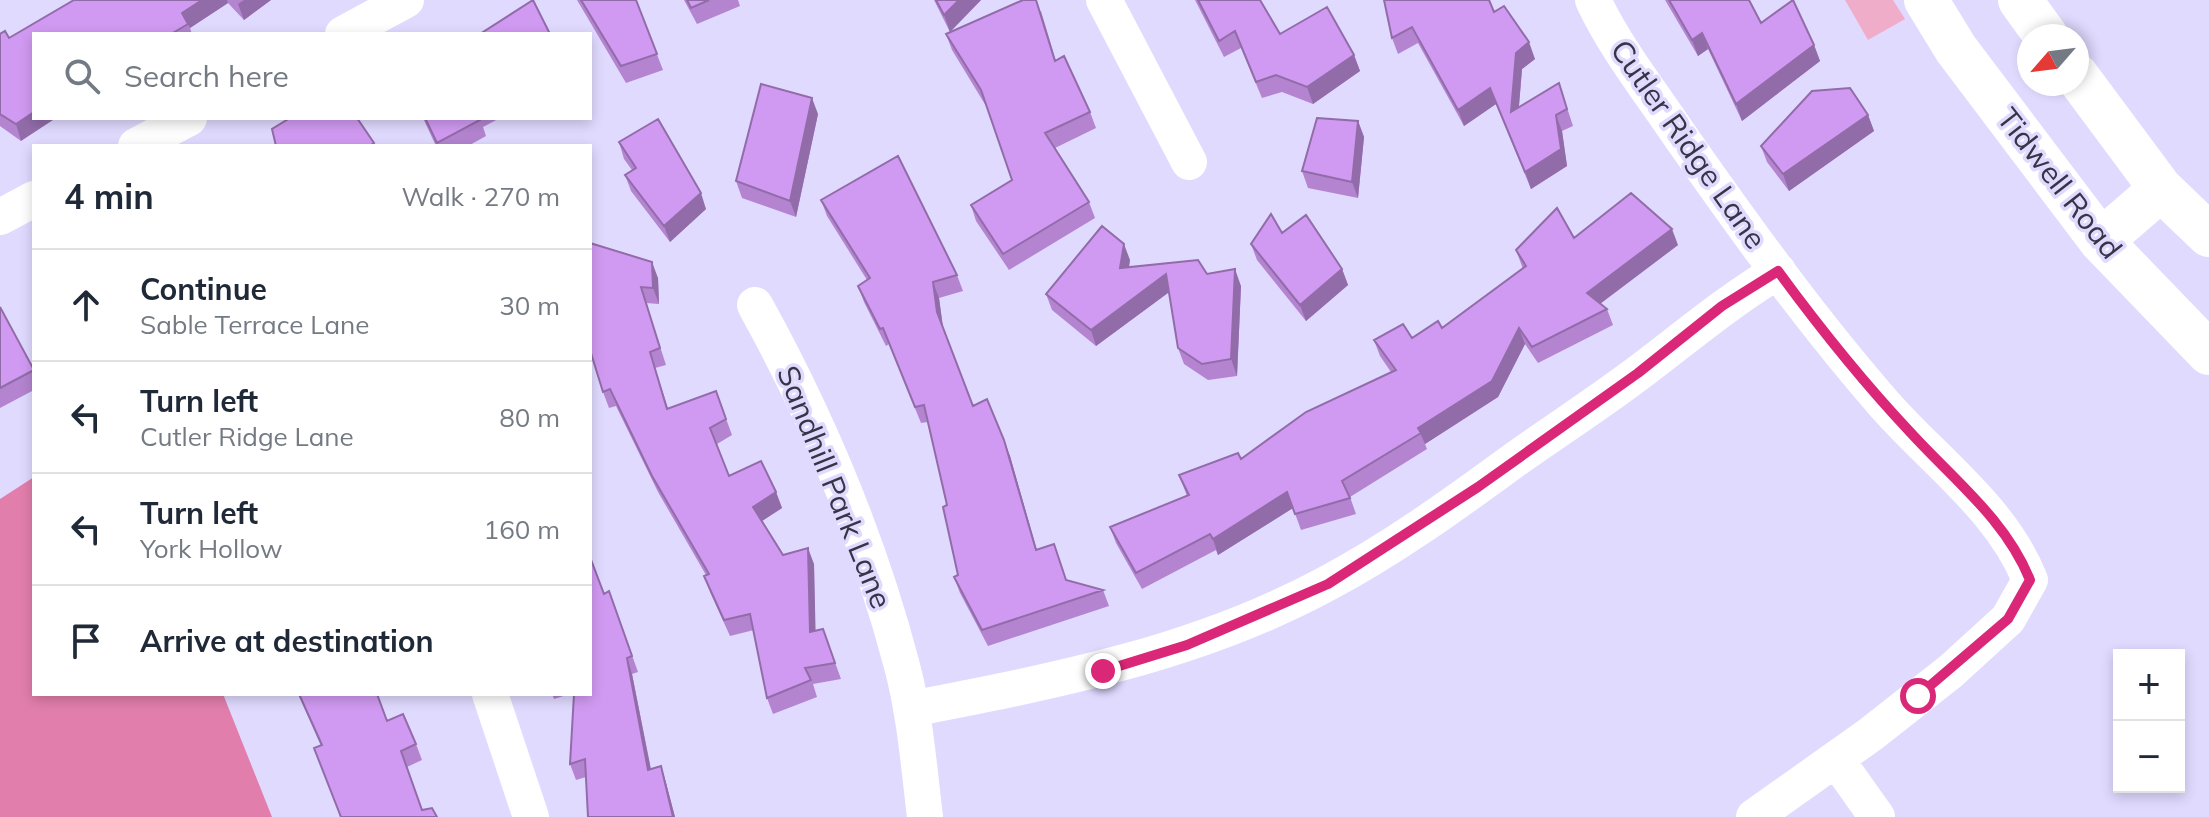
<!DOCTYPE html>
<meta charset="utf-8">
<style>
:root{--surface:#fff;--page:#f6f6f7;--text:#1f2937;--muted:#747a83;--line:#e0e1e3}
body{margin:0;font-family:Mulish,sans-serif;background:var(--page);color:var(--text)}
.controls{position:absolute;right:24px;bottom:24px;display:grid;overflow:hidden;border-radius:0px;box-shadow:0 4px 12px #0003}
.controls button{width:72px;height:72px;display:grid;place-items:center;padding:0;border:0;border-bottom:2px solid var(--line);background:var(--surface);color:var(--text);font:40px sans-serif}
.compass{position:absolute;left:2017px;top:24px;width:72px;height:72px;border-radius:50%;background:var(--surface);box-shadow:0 4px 12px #0003;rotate:242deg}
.stop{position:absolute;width:24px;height:24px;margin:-18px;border:6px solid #db2777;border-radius:50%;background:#fff}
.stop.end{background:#db2777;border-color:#fff;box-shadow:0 2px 8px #0008}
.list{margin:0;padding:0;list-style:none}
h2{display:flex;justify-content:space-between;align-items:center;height:104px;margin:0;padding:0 32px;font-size:34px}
h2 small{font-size:26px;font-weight:400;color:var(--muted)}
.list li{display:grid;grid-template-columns:52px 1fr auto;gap:24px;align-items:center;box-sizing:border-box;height:112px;padding:0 32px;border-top:2px solid var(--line)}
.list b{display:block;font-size:30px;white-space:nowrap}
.list p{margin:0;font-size:26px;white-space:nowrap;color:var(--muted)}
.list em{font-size:26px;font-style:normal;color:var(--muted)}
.icon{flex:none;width:44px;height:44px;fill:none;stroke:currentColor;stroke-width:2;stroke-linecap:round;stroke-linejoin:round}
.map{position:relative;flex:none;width:2209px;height:817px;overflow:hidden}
.search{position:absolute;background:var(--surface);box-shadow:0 4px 12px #0003;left:32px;top:32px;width:560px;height:88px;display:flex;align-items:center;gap:20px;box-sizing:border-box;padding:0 28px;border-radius:0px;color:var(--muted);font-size:30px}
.panel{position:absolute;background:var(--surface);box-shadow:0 4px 12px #0003;left:32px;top:144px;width:560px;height:552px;border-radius:0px}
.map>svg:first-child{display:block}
.green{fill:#f0adca}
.forest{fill:#e27eac}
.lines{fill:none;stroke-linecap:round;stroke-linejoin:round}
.minor{stroke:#fff;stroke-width:36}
.secondary{stroke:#fff;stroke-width:44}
.wall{fill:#b484d0}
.shaded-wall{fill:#926ca9}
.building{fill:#d19af2;stroke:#926ca9;stroke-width:2}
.route{stroke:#db2777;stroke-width:10}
.labels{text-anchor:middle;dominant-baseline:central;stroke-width:7;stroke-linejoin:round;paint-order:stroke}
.street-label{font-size:30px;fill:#373446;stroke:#e0daff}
</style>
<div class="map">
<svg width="2209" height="817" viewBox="0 0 2209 817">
<rect width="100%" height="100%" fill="#e0daff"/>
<path class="green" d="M 1845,0 L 1893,0 L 1905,19 L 1868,40 Z"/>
<path class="forest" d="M 34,477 L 34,694 L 223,694 L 272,817 L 0,817 L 0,499 Z"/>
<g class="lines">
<path class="minor" d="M 1104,0 L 1189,162
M 1593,0 C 1615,47 1649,90 1678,133 C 1743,226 1810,319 1884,404 C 1934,461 2002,509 2030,580 L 2008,619 L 1951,671 L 1871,734 L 1754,817
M 343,34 L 406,0
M 136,146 L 189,118
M 0,217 L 34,199
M 755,305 C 818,419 869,540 902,666 C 915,715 919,767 925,817
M 490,694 L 531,817
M 911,709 C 1055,681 1196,654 1326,584 C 1392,549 1453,505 1513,461 C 1554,432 1597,404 1637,374 C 1686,337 1726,303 1778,271
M 1836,759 L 1877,817"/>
<path class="secondary" d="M 1926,0 L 1956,49 L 2101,241 L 2209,353
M 2020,0 L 2046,36
M 2077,76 L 2161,189 L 2209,235
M 2101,241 L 2161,189"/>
</g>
<path class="wall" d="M 74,0 L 271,0 L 244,20 L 228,3 L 190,28 L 192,34 L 34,34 L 21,141 L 0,126 L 0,34 L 9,38 Z
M 577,0 L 636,0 L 663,70 L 626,83 Z
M 684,0 L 738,0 L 740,6 L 697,24 Z
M 934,0 L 981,0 L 950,32 Z
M 1195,0 L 1260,0 L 1280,34 L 1354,55 L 1360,71 L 1313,104 L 1282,92 L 1262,98 L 1241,48 L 1224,57 Z
M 1384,0 L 1494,12 L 1535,59 L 1522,69 L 1519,107 L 1559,83 L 1573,126 L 1562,131 L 1567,166 L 1531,189 L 1496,104 L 1464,126 L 1418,43 L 1398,54 L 1392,38 Z
M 1665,0 L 1749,0 L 1761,23 L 1814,45 L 1820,61 L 1742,121 L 1708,49 L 1698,56 Z
M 1041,11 L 1056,61 L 1090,112 L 1096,128 L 1055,148 L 1089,202 L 1095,218 L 1009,270 L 976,221 L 971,205 L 1012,180 L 986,106 L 952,50 L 946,34 Z
M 818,114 L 796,217 L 742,198 L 736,181 Z
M 1868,115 L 1874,131 L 1789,191 L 1767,162 L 1761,146 Z
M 423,118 L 500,118 L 483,127 L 486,136 L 468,146 L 436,146 Z
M 1358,121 L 1364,137 L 1358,198 L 1308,188 L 1302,171 Z
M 619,142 L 706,209 L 670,242 L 631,191 L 625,175 L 632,170 L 624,159 Z
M 821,200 L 957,275 L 963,291 L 939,298 L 943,327 L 973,406 L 1010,456 L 1037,550 L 1066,580 L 1103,590 L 1109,606 L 988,646 L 960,593 L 954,577 L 958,575 L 947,505 L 928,422 L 921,423 L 889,344 L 886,346 L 864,302 L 858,286 L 867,280 L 827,216 Z
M 1574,238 L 1678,245 L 1600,304 L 1607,309 L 1613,325 L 1538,363 L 1525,344 L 1498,397 L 1425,444 L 1427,449 L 1350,497 L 1356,514 L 1301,530 L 1293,508 L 1218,555 L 1216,550 L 1142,589 L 1116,543 L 1110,527 L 1187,496 L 1179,475 L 1241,459 L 1391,372 L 1380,356 L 1374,340 L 1412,338 L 1442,328 L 1523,269 L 1516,250 Z
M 590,243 L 658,278 L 659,304 L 646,303 L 666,365 L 655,368 L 668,408 L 716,391 L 732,435 L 717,444 L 729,476 L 776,492 L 782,508 L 762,521 L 783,555 L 814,564 L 815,631 L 823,629 L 841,679 L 813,684 L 817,697 L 773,714 L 767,698 L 754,630 L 730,636 L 710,592 L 704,576 L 706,575 L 658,492 L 616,406 L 609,408 L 603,392 Z
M 1251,244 L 1342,269 L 1348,285 L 1306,321 L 1257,260 Z
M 1130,260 L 1129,267 L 1207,274 L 1241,286 L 1237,376 L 1208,380 L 1184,364 L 1178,348 L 1169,292 L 1096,346 L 1052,310 L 1046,294 Z
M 0,307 L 34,370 L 34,390 L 0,408 Z
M 609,591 L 638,672 L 632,674 L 651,769 L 661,766 L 666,783 L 675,817 L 588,817 L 586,777 L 576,780 L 570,764 L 604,594 Z
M 298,694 L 377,694 L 387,721 L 416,744 L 422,760 L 407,767 L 422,810 L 437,817 L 340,817 L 321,746 Z
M 552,694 L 570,694 L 554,699 Z"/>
<path class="shaded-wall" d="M 202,0 L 227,0 L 228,3 L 190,28 L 182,13 Z
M 244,0 L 271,0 L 244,20 L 238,4 Z
M 959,0 L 981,0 L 950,32 L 944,15 Z
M 1702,33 L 1708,49 L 1698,56 L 1692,40 Z
M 1529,42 L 1535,59 L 1522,69 L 1517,128 L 1511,112 L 1516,53 Z
M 1814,45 L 1820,61 L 1742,121 L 1736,104 Z
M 1354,55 L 1360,71 L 1313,104 L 1307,87 Z
M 1490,88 L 1496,104 L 1464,126 L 1458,110 Z
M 812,98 L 818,114 L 796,217 L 790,201 Z
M 34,112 L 34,118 L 56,118 L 21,141 L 16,124 Z
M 1556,115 L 1562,131 L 1567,166 L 1531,189 L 1525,172 Z
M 1868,115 L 1874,131 L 1789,191 L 1783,174 Z
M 1358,121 L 1364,137 L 1358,198 L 1352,182 Z
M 701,193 L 706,209 L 670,242 L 664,226 Z
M 1672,229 L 1678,245 L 1593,309 L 1587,293 Z
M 1124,244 L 1130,260 L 1126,284 L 1120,268 Z
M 652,262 L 658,278 L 659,304 L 653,288 Z
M 1235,269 L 1241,286 L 1237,376 L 1231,359 Z
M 1342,269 L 1348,285 L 1306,321 L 1300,305 Z
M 1166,274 L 1172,290 L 1096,346 L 1091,330 Z
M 933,282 L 939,298 L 943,328 L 937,312 Z
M 1519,328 L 1525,344 L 1498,397 L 1425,444 L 1418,428 Z
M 1004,440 L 1010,456 L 1041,566 L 1036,550 Z
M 776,492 L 782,508 L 759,523 L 753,507 Z
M 1287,492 L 1293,508 L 1218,555 L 1213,539 Z
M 808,548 L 814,564 L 816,649 L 810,632 Z
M 627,658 L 632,674 L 654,786 L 648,770 Z
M 661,766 L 666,783 L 675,817 L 673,817 Z"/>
<path class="building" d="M 74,0 L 202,0 L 182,13 L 188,24 L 171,34 L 34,34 L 34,112 L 16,124 L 0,114 L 0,34 L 5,31 L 9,38 Z
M 533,0 L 550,34 L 480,34 Z
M 581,0 L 636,0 L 657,54 L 621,66 Z
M 687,0 L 709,0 L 691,8 Z
M 936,0 L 959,0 L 944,15 Z
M 1023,0 L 1036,0 L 1055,61 L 1064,56 L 1090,112 L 1045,133 L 1089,202 L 1003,254 L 971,205 L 1012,180 L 981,90 L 946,34 Z
M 1198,0 L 1260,0 L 1280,34 L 1327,7 L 1354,55 L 1307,87 L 1276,75 L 1256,82 L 1235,31 L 1219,41 Z
M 1384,0 L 1489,0 L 1494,12 L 1504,6 L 1529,42 L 1516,53 L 1511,112 L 1559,83 L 1567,109 L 1556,115 L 1561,149 L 1525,172 L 1490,88 L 1458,110 L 1412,27 L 1392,38 Z
M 1669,0 L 1749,0 L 1761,23 L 1793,0 L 1814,45 L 1736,104 L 1702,33 L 1692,40 Z
M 761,84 L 812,98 L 790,201 L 736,181 Z
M 1850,88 L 1868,115 L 1783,174 L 1761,146 L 1812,91 Z
M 290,118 L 357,118 L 374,143 L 371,145 L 371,146 L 276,146 L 272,129 Z
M 425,118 L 480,118 L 480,120 L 437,143 Z
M 1317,118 L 1358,121 L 1352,182 L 1302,171 Z
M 658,119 L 701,193 L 664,226 L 625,175 L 636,168 L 619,142 Z
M 898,156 L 957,275 L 933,282 L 937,312 L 973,406 L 987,399 L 1004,440 L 1036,550 L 1054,544 L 1066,580 L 1103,590 L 982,630 L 954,577 L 958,575 L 943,507 L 947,505 L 924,405 L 915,407 L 883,328 L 880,329 L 858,286 L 870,278 L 821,200 Z
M 1631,193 L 1672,229 L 1587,293 L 1607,309 L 1532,347 L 1519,328 L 1492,381 L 1418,428 L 1421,433 L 1342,481 L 1350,498 L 1295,514 L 1287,492 L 1213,539 L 1210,534 L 1136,573 L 1110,527 L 1189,495 L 1179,475 L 1238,453 L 1241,459 L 1306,412 L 1396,370 L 1374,340 L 1403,324 L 1412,338 L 1438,321 L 1442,328 L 1526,266 L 1516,250 L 1557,208 L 1574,238 Z
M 1271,214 L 1282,233 L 1306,215 L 1342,269 L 1300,305 L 1251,244 Z
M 1102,226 L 1124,244 L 1120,268 L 1198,260 L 1207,274 L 1235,269 L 1231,359 L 1202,364 L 1178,348 L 1166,274 L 1091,330 L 1046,294 Z
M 590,243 L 652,262 L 653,288 L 641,287 L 660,348 L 650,352 L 667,409 L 716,391 L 726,419 L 710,428 L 729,476 L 761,461 L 776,492 L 753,507 L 783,555 L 808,548 L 810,632 L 823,629 L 835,663 L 805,668 L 811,680 L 767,698 L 750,614 L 724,620 L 704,576 L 709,574 L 652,476 L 610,389 L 603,392 L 590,350 Z
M 0,307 L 34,370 L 0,388 Z
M 590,557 L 604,594 L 609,591 L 632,656 L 627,658 L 648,770 L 661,766 L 673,817 L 588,817 L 585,759 L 570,764 L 574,694 L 590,694 Z
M 299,694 L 377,694 L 387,721 L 403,714 L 416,744 L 401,751 L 422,810 L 432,808 L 437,817 L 341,817 L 314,748 L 322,745 Z"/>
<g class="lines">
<path class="route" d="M 1103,671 L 1187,645 L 1328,584 L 1478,487 L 1638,373 L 1722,306 L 1778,271 C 1819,327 1863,382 1911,433 C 1954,480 2006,520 2030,580 L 2008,619 L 1918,696"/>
</g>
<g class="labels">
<g class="street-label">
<text transform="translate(1689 144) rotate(55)">Cutler Ridge Lane</text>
<text transform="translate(2060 183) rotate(52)">Tidwell Road</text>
<text transform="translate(835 487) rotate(68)">Sandhill Park Lane</text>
</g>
</g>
</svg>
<div class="controls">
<button>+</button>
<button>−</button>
</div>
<svg class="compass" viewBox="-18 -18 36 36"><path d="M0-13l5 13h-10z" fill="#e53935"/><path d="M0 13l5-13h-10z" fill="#747a83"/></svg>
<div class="stop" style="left:1918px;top:696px"></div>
<div class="stop end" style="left:1103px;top:671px"></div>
<div class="search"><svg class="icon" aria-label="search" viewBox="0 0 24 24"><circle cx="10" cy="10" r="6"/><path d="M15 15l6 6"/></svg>Search here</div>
<section class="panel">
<h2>4 min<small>Walk · 270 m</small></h2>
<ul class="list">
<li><svg class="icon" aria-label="ahead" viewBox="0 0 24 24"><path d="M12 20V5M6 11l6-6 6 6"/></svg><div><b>Continue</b><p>Sable Terrace Lane</p></div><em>30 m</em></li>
<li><svg class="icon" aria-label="left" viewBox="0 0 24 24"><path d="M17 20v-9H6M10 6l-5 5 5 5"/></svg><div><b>Turn left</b><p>Cutler Ridge Lane</p></div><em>80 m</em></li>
<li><svg class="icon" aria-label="left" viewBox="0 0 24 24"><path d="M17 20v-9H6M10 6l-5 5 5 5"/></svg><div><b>Turn left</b><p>York Hollow</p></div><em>160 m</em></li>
<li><svg class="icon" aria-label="arrive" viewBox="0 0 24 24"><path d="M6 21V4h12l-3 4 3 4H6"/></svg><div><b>Arrive at destination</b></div></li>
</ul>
</section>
</div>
